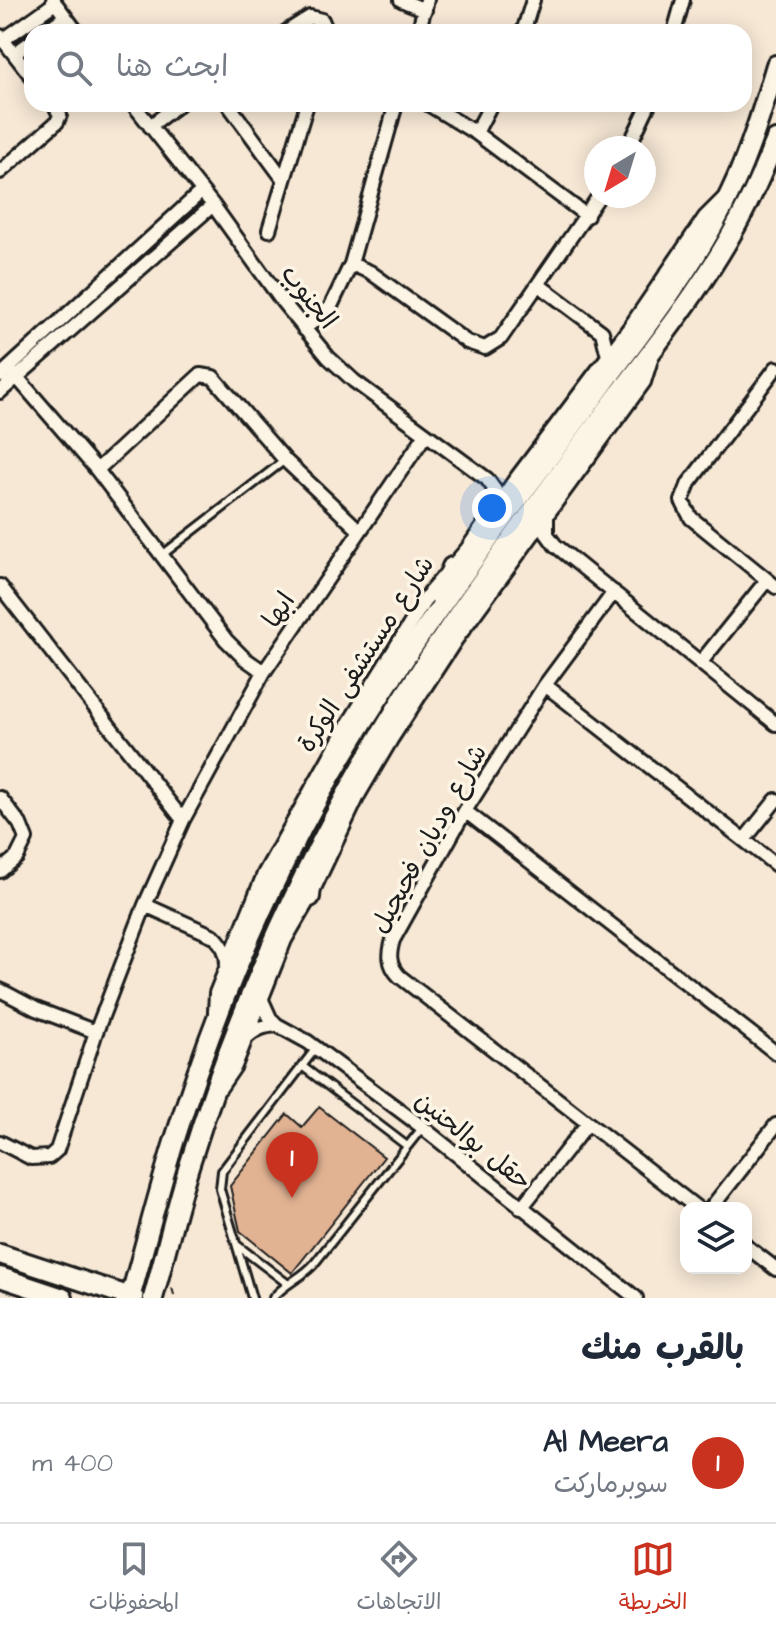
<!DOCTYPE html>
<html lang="ar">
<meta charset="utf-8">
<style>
:root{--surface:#fff;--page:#f6f6f7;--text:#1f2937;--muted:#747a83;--line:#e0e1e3;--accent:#c8321e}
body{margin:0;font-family:"Architects Daughter","Playpen Sans Arabic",sans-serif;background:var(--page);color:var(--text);direction:rtl}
.controls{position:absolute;right:24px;bottom:24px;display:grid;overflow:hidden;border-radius:16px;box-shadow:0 4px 20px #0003}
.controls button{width:72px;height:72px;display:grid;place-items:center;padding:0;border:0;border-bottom:2px solid var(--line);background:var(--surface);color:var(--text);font:40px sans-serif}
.compass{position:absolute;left:584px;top:136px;width:72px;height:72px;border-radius:50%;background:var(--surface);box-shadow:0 4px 20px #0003;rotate:218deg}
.you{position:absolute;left:492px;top:508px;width:28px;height:28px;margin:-20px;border:6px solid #fff;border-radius:50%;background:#1a73e8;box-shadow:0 0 0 12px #1a73e833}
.badge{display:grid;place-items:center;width:52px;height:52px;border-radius:50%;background:var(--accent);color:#fff;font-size:26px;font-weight:700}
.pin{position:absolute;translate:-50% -66px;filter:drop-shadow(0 2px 4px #0008)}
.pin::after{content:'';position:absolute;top:42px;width:28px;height:24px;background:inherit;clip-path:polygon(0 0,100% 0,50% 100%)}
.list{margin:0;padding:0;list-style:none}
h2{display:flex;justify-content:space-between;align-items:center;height:104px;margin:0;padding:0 32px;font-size:34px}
h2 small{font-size:26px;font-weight:400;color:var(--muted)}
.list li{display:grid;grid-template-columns:52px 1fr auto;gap:24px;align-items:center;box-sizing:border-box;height:120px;padding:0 32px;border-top:2px solid var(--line)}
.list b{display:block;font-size:30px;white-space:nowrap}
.list p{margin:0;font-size:26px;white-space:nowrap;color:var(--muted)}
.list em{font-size:26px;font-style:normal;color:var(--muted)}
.icon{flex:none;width:44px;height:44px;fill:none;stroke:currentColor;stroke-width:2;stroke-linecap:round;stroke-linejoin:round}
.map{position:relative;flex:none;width:776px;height:1298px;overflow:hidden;direction:ltr}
.search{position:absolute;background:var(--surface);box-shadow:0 4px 20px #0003;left:24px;right:24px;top:24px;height:88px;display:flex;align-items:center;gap:20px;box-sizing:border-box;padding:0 28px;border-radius:24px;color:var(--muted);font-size:30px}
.sheet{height:224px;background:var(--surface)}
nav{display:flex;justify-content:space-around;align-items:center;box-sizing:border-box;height:112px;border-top:2px solid var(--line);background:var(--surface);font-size:22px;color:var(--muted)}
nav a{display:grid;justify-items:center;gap:4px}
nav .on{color:var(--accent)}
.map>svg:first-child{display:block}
.building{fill:#e2b393;stroke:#1c1c1c;stroke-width:2}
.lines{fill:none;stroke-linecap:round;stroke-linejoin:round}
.lane-casing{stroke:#1c1c1c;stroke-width:12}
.street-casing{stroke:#1c1c1c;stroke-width:18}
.secondary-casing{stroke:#1c1c1c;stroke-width:24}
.path{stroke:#1c1c1c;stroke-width:2;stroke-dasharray:8 6;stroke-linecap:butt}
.lane{stroke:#fcf5e5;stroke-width:6}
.street{stroke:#fcf5e5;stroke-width:12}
.secondary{stroke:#fcf5e5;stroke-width:18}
.labels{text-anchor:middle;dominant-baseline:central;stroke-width:7;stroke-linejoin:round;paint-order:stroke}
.street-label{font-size:26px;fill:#1c1c1c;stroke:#fcf5e5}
</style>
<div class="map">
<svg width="776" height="1298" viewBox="0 0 776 1298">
<rect width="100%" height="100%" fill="#f7e8d5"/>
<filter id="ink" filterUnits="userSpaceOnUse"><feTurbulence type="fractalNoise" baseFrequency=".0125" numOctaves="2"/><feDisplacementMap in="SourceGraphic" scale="16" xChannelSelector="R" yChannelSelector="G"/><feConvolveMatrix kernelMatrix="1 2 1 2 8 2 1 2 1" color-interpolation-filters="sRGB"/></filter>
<g filter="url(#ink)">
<path class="building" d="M 319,1107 L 384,1157 L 292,1273 L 240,1231 L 230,1186 L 287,1114 L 302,1127 Z"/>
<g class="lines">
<defs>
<path id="lane" d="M 162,555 L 285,460
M 302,1066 L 407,1146
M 237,1245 L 288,1284
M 252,1298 L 220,1189 L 222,1171 L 316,1048
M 273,1298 C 284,1284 302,1278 314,1264 L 422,1128"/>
<path id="street" d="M 53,0 L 77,32
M 401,0 L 425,10
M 44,32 L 65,17
M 286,32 L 310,17 L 322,20 L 327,32
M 418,32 L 427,0
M 523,32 L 533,0
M 674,32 L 683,0
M 0,36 L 32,77
M 3,40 L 55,3
M 14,54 L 32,41
M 133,104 L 213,205 L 282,301 L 328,357 L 354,381 L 487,479 L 495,490 L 497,503
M 228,104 L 284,180
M 428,104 L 476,133 L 587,216
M 150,126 L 179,104
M 476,133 L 491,104
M 628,148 L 649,104
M 0,172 L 57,122 L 60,115 L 54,104
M 269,230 L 307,104
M 351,264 L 370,272 L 467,342 L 485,348 L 501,338 L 599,196
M 539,285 L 602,332 L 608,356
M 304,329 L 330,308 L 351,264 L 396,104
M 9,368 L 97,470 L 226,640 L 244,658 L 264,672
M 776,368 L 689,483 L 682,501 L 691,518 L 776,587
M 0,376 L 202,191
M 0,392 L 213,205
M 97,470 L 200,375 L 213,377 L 285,460 L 360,531
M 547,515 L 547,534 L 555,545 L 776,724
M 0,586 L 183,820
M 614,592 L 545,685 L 465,811 L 393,940 C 389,954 388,964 399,976 L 697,1208
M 701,662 L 767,580
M 545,685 L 776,865
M 0,798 L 20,824 L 26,839 L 17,857 L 0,871
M 465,811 L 776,1053
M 744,840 L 776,800
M 145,905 L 214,936 C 223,945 227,952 227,965
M 0,990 L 36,1009 L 96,1032
M 261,998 L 270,1018 L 277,1025 L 308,1042 L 422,1127 L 636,1298
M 215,1012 L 216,993 L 264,874 L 347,726 L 430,592 L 467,549 L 514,481 L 630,327 L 705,217 L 723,199
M 245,1039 C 255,1029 263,1026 277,1025
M 220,1088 L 235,1066 L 285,940 L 310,897 L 359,794 L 392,738 L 455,641 L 644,382 L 653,353
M 0,1142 L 31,1158 L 49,1157 L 57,1150 L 96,1032 L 145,905 L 183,820 L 264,672 L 426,434
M 521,1208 L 588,1123
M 711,1208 L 776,1125
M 746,1246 L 776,1269"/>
<path id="secondary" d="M 440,597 L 452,567
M 310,897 L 313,864
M 0,1254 L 134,1298
M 0,1277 L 63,1298
M 130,1298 C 145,1246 158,1193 174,1142 C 218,1001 276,863 354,737 C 427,619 512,508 594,397 C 642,331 697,265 731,191 C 750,151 763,108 776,65
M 153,1298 C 166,1253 176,1207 190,1163 C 251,968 338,788 454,620 C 507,544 563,469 619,394 C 666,333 715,271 749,201 C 759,181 767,160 776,140"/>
</defs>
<use href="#lane" class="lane-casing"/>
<use href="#street" class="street-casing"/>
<use href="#secondary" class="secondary-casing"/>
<path class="path" d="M 172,1288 L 175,1298"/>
<use href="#lane" class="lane"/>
<use href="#street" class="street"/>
<use href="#secondary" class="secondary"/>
</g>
</g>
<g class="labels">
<g class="street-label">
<text transform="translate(309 297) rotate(52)">الجنوب</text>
<text transform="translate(279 610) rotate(-56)">ابها</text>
<text transform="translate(366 654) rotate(-57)">شارع مستشفى الوكرة</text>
<text transform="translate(429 839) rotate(-61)">شارع وديان فحيحيل</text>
<text transform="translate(473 1141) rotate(39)">حقل بوالحنين</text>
</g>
</g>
</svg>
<div class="controls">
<button><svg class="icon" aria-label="layers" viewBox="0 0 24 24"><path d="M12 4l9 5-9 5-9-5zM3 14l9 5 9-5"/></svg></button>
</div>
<svg class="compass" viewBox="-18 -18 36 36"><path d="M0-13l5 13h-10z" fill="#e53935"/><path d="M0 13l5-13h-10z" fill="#747a83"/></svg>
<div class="you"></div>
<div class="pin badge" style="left:292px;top:1198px">1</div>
<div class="search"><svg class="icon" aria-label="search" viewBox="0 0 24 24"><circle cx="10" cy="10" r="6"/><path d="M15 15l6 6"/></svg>ابحث هنا</div>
</div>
<section class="sheet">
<h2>بالقرب منك<small></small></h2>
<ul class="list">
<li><span class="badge">1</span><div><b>Al Meera</b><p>سوبرماركت</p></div><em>400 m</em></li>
</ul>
</section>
<nav>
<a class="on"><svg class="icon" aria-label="map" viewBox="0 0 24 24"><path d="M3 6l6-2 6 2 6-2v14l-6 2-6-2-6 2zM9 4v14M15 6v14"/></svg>الخريطة</a>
<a><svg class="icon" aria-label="directions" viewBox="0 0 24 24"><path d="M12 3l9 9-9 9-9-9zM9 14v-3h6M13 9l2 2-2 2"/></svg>الاتجاهات</a>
<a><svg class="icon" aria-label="saved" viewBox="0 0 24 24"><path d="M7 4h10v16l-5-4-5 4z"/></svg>المحفوظات</a>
</nav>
